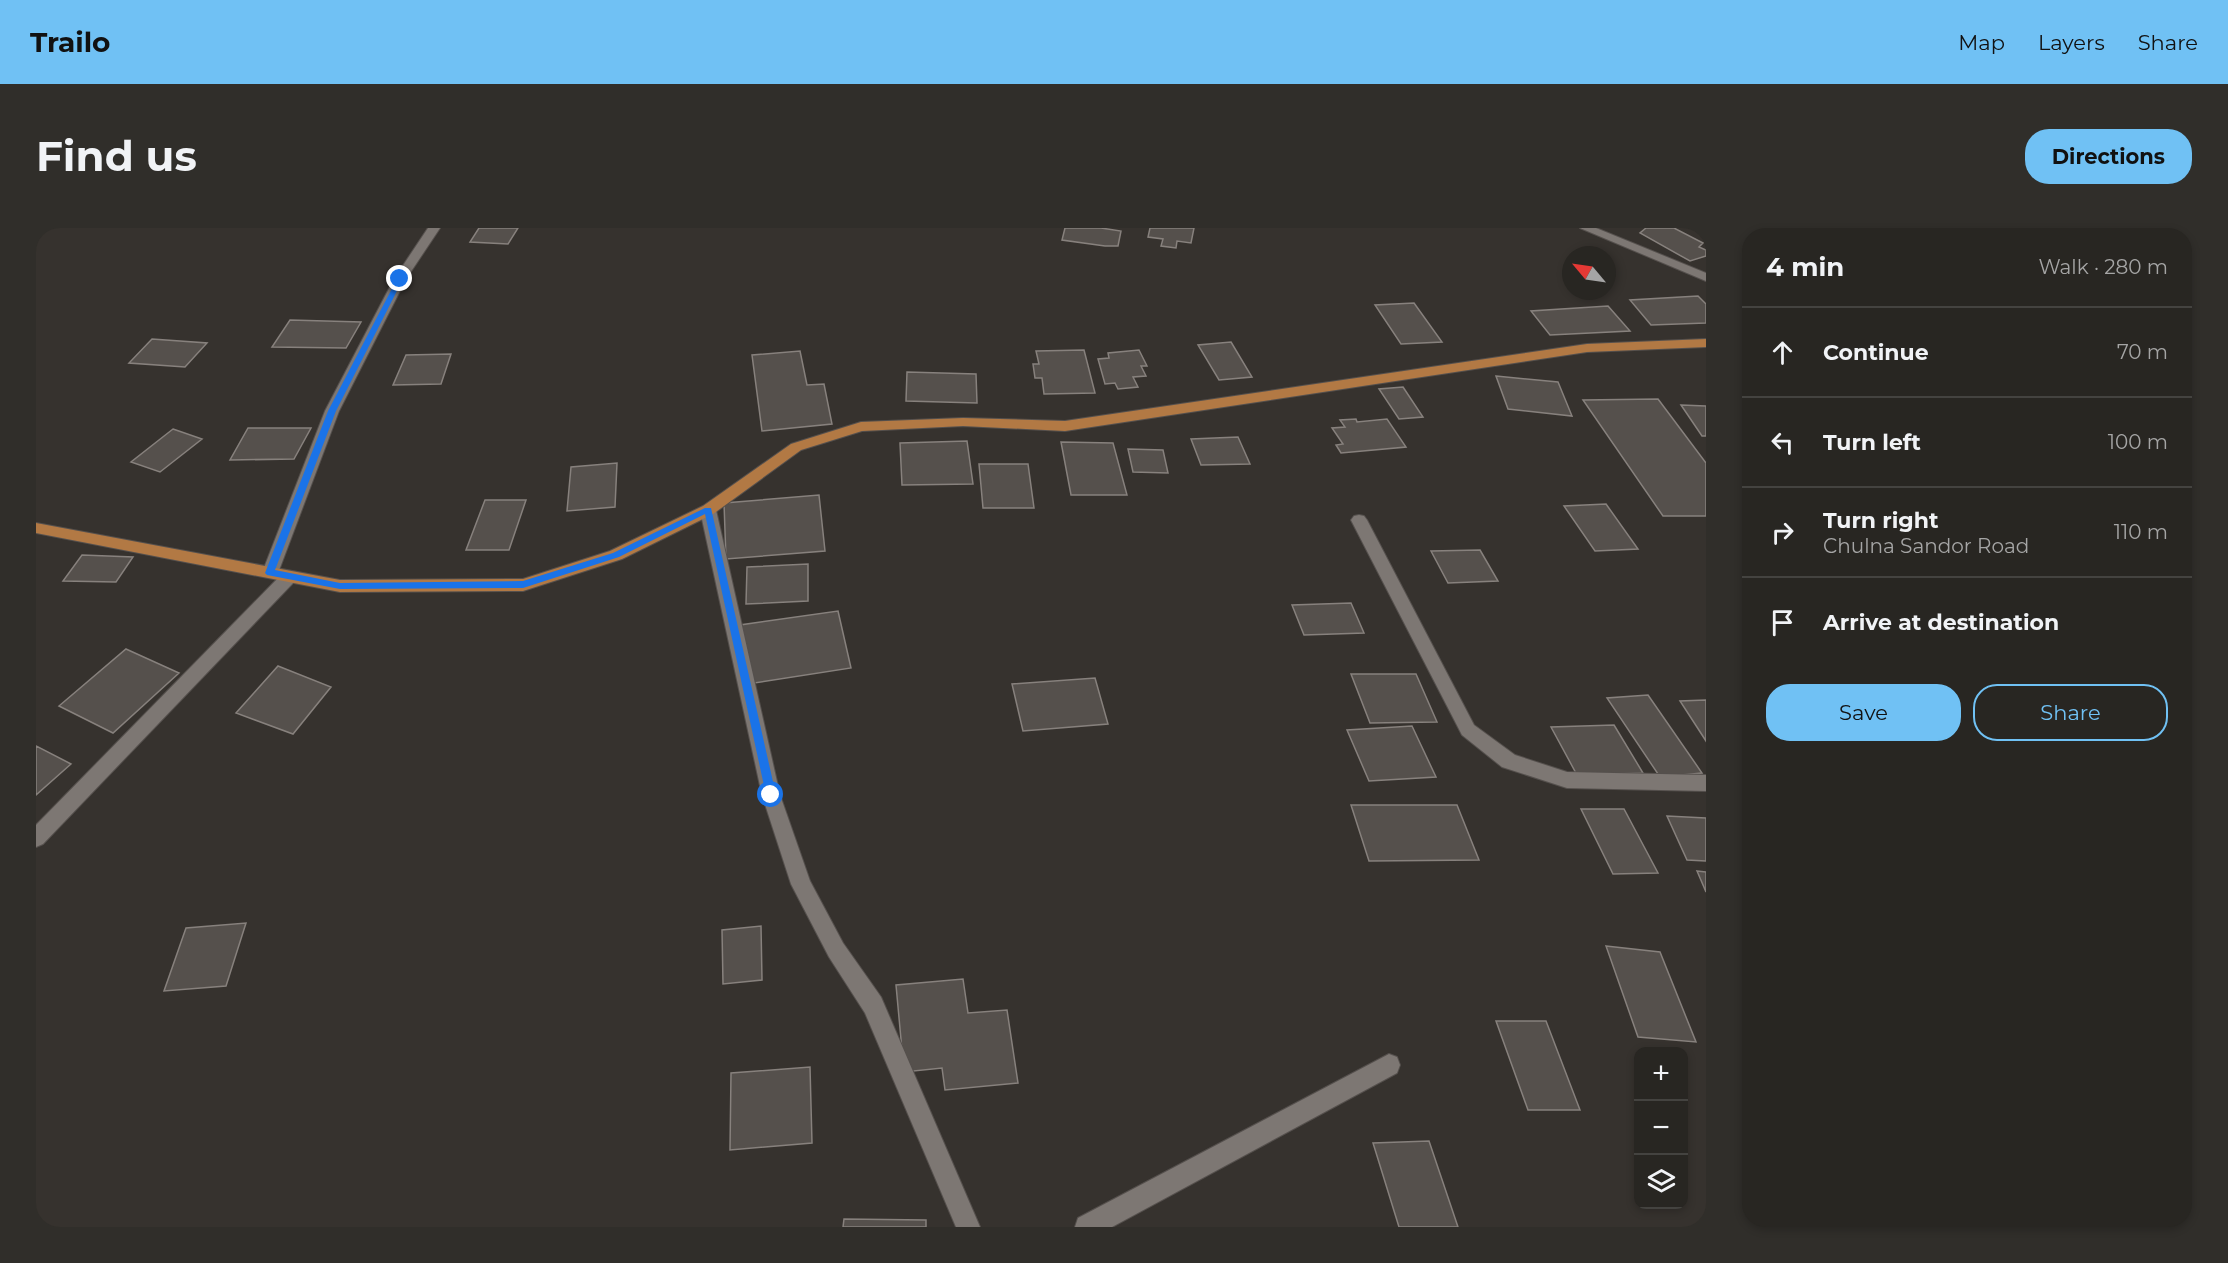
<!DOCTYPE html>
<meta charset="utf-8">
<style>
:root{--surface:#282622;--page:#302e2a;--text:#f1f3f6;--muted:#a5a5a5;--line:#444340;--accent:#70c1f4}
body{margin:0;font-family:Montserrat,sans-serif;background:var(--page);color:var(--text)}
.controls{position:absolute;right:18px;bottom:18px;display:grid;overflow:hidden;border-radius:12px;box-shadow:0 3px 9px #0003}
.controls button{width:54px;height:54px;display:grid;place-items:center;padding:0;border:0;border-bottom:2px solid var(--line);background:var(--surface);color:var(--text);font:30px sans-serif}
.compass{position:absolute;left:1526px;top:18px;width:54px;height:54px;border-radius:50%;background:var(--surface);box-shadow:0 3px 9px #0003;rotate:299deg}
.stop{position:absolute;width:18px;height:18px;margin:-14px;border:4px solid #1a73e8;border-radius:50%;background:#fff}
.stop.end{background:#1a73e8;border-color:#fff;box-shadow:0 2px 6px #0008}
.list{margin:0;padding:0;list-style:none}
h2{display:flex;justify-content:space-between;align-items:center;height:78px;margin:0;padding:0 24px;font-size:26px}
h2 small{font-size:20px;font-weight:400;color:var(--muted)}
.list li{display:grid;grid-template-columns:39px 1fr auto;gap:18px;align-items:center;box-sizing:border-box;height:90px;padding:0 24px;border-top:2px solid var(--line)}
.list b{display:block;font-size:22px;white-space:nowrap}
.list p{margin:0;font-size:20px;white-space:nowrap;color:var(--muted)}
.list em{font-size:20px;font-style:normal;color:var(--muted)}
.actions{display:flex;gap:12px;padding:18px 24px}
.actions a{flex:1;padding:14px 0;border:2px solid var(--accent);border-radius:24px;text-align:center;font-size:21px;color:var(--accent)}
.actions .main{background:var(--accent);color:#111}
.icon{flex:none;width:33px;height:33px;fill:none;stroke:currentColor;stroke-width:2;stroke-linecap:round;stroke-linejoin:round}
.map{position:relative;flex:none;width:1670px;height:999px;overflow:hidden;border-radius:24px}
header{display:flex;align-items:center;gap:36px;box-sizing:border-box;height:84px;padding:0 30px;background:var(--accent);color:#111}
header strong{font-size:28px}
nav{display:flex;gap:33px;margin-inline-start:auto;font-size:21px}
.intro{display:flex;align-items:center;justify-content:space-between;box-sizing:border-box;height:144px;padding:0 36px}
h1{margin:0;font-size:42px}
.button{padding:15px 27px;border-radius:24px;background:var(--accent);color:#111;font-size:21px;font-weight:700}
main{display:flex;gap:36px;padding:0 36px}
aside{flex:1;background:var(--surface);border-radius:24px;box-shadow:0 3px 9px #0003}
.map>svg:first-child{display:block}
.building{fill:#55504c;stroke:#87817d;stroke-width:1.5}
.lines{fill:none;stroke-linecap:round;stroke-linejoin:round}
.minor-casing{stroke:#55504d;stroke-width:2}
.major-casing{stroke:#55504d;stroke-width:2}
.minor{fill:#7d7773;fill-rule:evenodd}
.major{fill:#b27944;fill-rule:evenodd}
.route{fill:#1a73e8}
</style>
<header>
<strong>Trailo</strong>
<nav><a>Map</a><a>Layers</a><a>Share</a></nav>
</header>
<div class="intro"><h1>Find us</h1><a class="button">Directions</a></div>
<main>
<div class="map">
<svg width="1670" height="999" viewBox="0 0 1670 999">
<rect width="100%" height="100%" fill="#36322e"/>
<path class="building" d="M 443,0 L 482,0 L 472,16 L 434,14 Z
M 1029,0 L 1065,0 L 1085,3 L 1082,18 L 1069,18 L 1026,12 Z
M 1114,0 L 1158,0 L 1155,15 L 1141,13 L 1140,20 L 1125,18 L 1127,11 L 1112,9 Z
M 1610,0 L 1638,0 L 1667,15 L 1663,19 L 1670,22 L 1670,28 L 1654,33 L 1604,5 Z
M 1662,68 L 1670,76 L 1670,95 L 1615,97 L 1594,72 Z
M 1378,75 L 1406,114 L 1365,116 L 1339,77 Z
M 1572,78 L 1594,103 L 1514,107 L 1495,83 Z
M 254,92 L 325,94 L 310,120 L 236,119 Z
M 116,111 L 171,115 L 149,139 L 93,135 Z
M 1195,114 L 1216,149 L 1183,152 L 1162,117 Z
M 1048,122 L 1059,165 L 1008,166 L 1006,150 L 999,150 L 997,136 L 1003,136 L 1000,123 Z
M 1103,122 L 1111,138 L 1105,138 L 1110,148 L 1097,149 L 1102,159 L 1082,161 L 1079,155 L 1069,156 L 1062,131 L 1073,130 L 1072,125 Z
M 764,123 L 771,157 L 788,156 L 796,196 L 726,203 L 716,127 Z
M 415,126 L 405,156 L 357,157 L 370,127 Z
M 871,144 L 940,146 L 941,175 L 870,173 Z
M 1460,148 L 1522,154 L 1536,188 L 1472,181 Z
M 1367,159 L 1387,189 L 1363,191 L 1343,161 Z
M 1622,171 L 1670,235 L 1670,288 L 1627,288 L 1547,172 Z
M 1645,177 L 1670,178 L 1670,208 L 1666,208 Z
M 1320,191 L 1321,194 L 1351,191 L 1370,219 L 1305,225 L 1300,217 L 1307,216 L 1296,200 L 1309,199 L 1304,192 Z
M 212,200 L 275,200 L 258,231 L 194,232 Z
M 137,201 L 166,211 L 124,244 L 95,234 Z
M 1202,209 L 1214,236 L 1165,237 L 1155,211 Z
M 931,213 L 937,256 L 866,257 L 864,215 Z
M 1025,214 L 1077,215 L 1091,267 L 1035,267 Z
M 1092,221 L 1127,222 L 1132,245 L 1097,244 Z
M 581,235 L 579,279 L 531,283 L 535,239 Z
M 943,236 L 992,236 L 998,280 L 947,280 Z
M 783,267 L 789,323 L 690,331 L 688,275 Z
M 449,272 L 490,272 L 473,322 L 430,322 Z
M 1570,276 L 1602,321 L 1559,323 L 1528,278 Z
M 1444,322 L 1462,353 L 1412,355 L 1395,323 Z
M 46,327 L 97,329 L 80,354 L 27,353 Z
M 772,336 L 772,373 L 710,376 L 711,339 Z
M 1315,375 L 1328,405 L 1268,407 L 1256,377 Z
M 802,383 L 815,440 L 712,456 L 704,397 Z
M 90,421 L 143,445 L 77,505 L 23,478 Z
M 242,438 L 295,459 L 257,506 L 200,485 Z
M 1315,446 L 1380,446 L 1401,494 L 1334,495 Z
M 1059,450 L 1072,496 L 987,503 L 976,456 Z
M 1612,467 L 1666,545 L 1624,549 L 1571,470 Z
M 1670,472 L 1670,513 L 1644,473 Z
M 1578,497 L 1607,545 L 1541,547 L 1515,499 Z
M 1376,498 L 1400,549 L 1333,553 L 1311,502 Z
M 0,518 L 35,536 L 0,567 Z
M 1315,577 L 1421,577 L 1443,632 L 1333,633 Z
M 1545,581 L 1588,581 L 1622,645 L 1577,646 Z
M 1631,588 L 1670,590 L 1670,633 L 1651,632 Z
M 1661,643 L 1670,644 L 1670,664 Z
M 210,695 L 190,758 L 128,763 L 150,700 Z
M 725,698 L 726,752 L 687,756 L 686,702 Z
M 1570,718 L 1624,724 L 1660,814 L 1602,809 Z
M 927,751 L 932,785 L 971,782 L 982,855 L 909,862 L 906,840 L 868,844 L 860,757 Z
M 1460,793 L 1510,793 L 1544,882 L 1492,882 Z
M 774,839 L 776,915 L 694,922 L 695,845 Z
M 1393,913 L 1422,999 L 1363,999 L 1337,915 Z
M 808,991 L 890,992 L 890,999 L 807,999 Z"/>
<g class="lines">
<defs>
<path id="minor" d="M 392,0 L 404,0 L 370,51 L 303,183 L 242,345 L 240,349 L 228,349 L 226,345 L 289,183 L 358,51 Z
M 1544,0 L 1560,0 L 1670,45 L 1670,53 Z
M 672,277 L 680,282 L 744,567 L 774,653 L 807,715 L 845,769 L 944,999 L 920,999 L 829,785 L 793,729 L 755,656 L 726,567 L 664,282 Z
M 1323,287 L 1328,288 L 1331,292 L 1438,497 L 1479,527 L 1531,544 L 1670,547 L 1670,563 L 1531,560 L 1466,539 L 1426,507 L 1315,292 L 1318,288 Z
M 253,343 L 259,345 L 261,349 L 259,353 L 7,616 L 0,619 L 0,597 L 247,345 Z
M 1353,826 L 1361,829 L 1364,837 L 1361,845 L 1076,999 L 1039,999 L 1042,990 Z"/>
<path id="major" d="M 1670,111 L 1670,119 L 1551,124 L 1029,203 L 927,198 L 826,203 L 765,222 L 677,286 L 586,331 L 487,363 L 304,364 L 0,305 L 0,295 L 304,352 L 487,351 L 574,323 L 667,278 L 755,216 L 825,194 L 927,190 L 1029,193 L 1551,116 Z"/>
</defs>
<use href="#minor" class="minor-casing"/>
<use href="#major" class="major-casing"/>
<use href="#minor" class="minor"/>
<use href="#major" class="major"/>
</g>
<path class="route" d="M 364,49 L 367,51 L 300,183 L 239,342 L 304,355 L 487,353 L 577,325 L 669,280 L 675,280 L 740,567 L 739,570 L 735,571 L 730,567 L 669,286 L 583,329 L 487,360 L 304,361 L 231,347 L 229,345 L 292,183 L 361,51 Z"/>
</svg>
<div class="controls">
<button>+</button>
<button>−</button>
<button><svg class="icon" aria-label="layers" viewBox="0 0 24 24"><path d="M12 4l9 5-9 5-9-5zM3 14l9 5 9-5"/></svg></button>
</div>
<svg class="compass" viewBox="-18 -18 36 36"><path d="M0-13l5 13h-10z" fill="#e53935"/><path d="M0 13l5-13h-10z" fill="#a5a5a5"/></svg>
<div class="stop" style="left:735px;top:567px"></div>
<div class="stop end" style="left:364px;top:51px"></div>
</div>
<aside>
<h2>4 min<small>Walk · 280 m</small></h2>
<ul class="list">
<li><svg class="icon" aria-label="ahead" viewBox="0 0 24 24"><path d="M12 20V5M6 11l6-6 6 6"/></svg><div><b>Continue</b></div><em>70 m</em></li>
<li><svg class="icon" aria-label="left" viewBox="0 0 24 24"><path d="M17 20v-9H6M10 6l-5 5 5 5"/></svg><div><b>Turn left</b></div><em>100 m</em></li>
<li><svg class="icon" aria-label="right" viewBox="0 0 24 24"><path d="M7 20v-9h11M14 6l5 5-5 5"/></svg><div><b>Turn right</b><p>Chulna Sandor Road</p></div><em>110 m</em></li>
<li><svg class="icon" aria-label="arrive" viewBox="0 0 24 24"><path d="M6 21V4h12l-3 4 3 4H6"/></svg><div><b>Arrive at destination</b></div></li>
</ul>
<div class="actions"><a class="main">Save</a><a>Share</a></div>
</aside>
</main>
